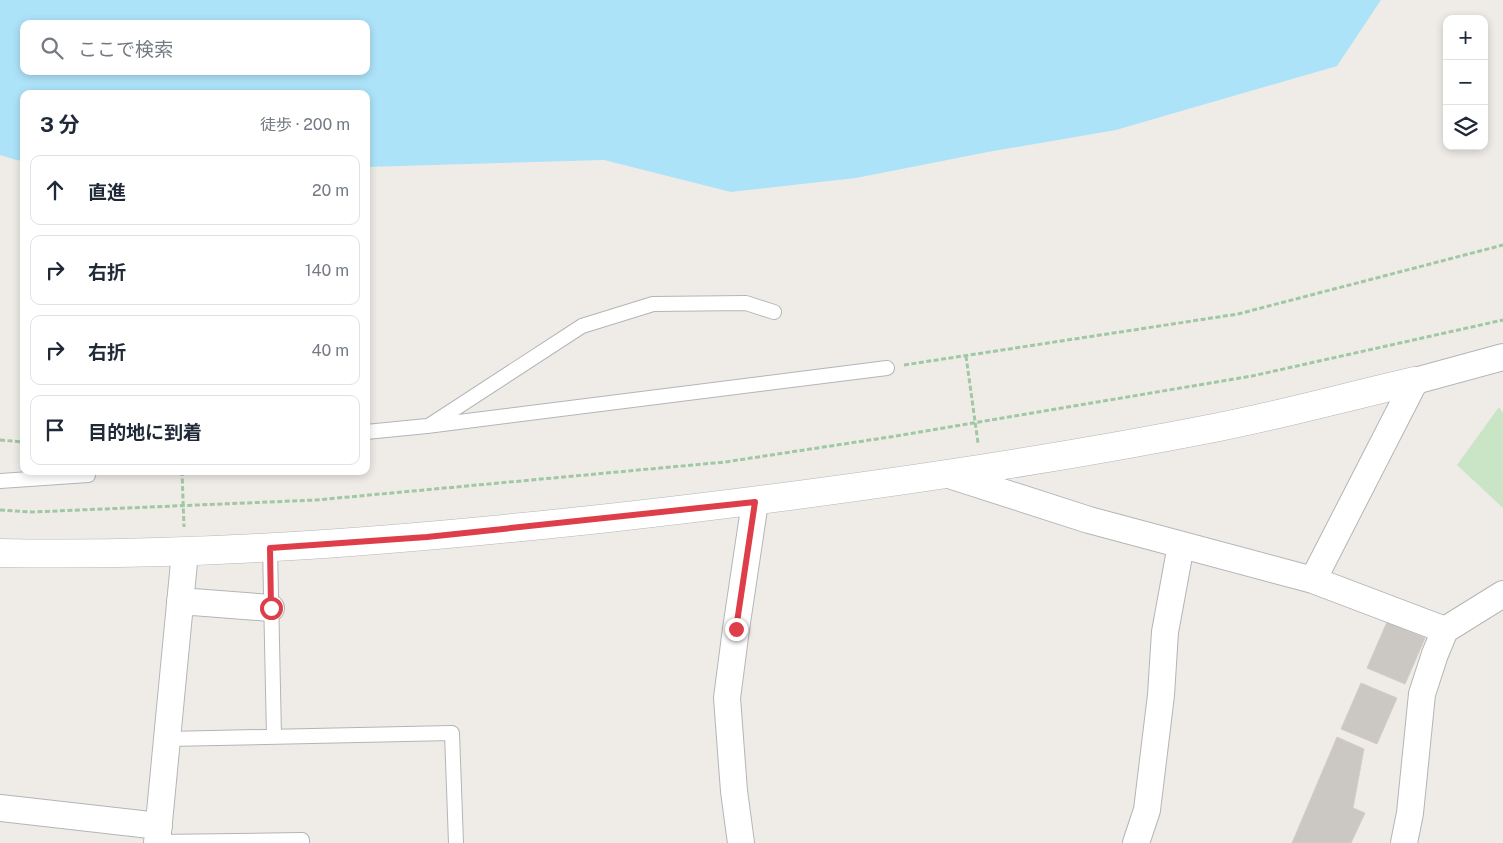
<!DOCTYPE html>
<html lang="ja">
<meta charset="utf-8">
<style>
:root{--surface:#fff;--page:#f6f6f7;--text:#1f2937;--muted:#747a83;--line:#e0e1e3}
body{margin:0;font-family:"Public Sans","Noto Sans JP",sans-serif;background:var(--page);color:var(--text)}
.controls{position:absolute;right:15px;top:15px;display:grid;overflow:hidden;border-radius:10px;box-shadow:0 2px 8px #0003}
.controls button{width:45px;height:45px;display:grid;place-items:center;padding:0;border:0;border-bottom:1px solid var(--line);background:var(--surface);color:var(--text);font:25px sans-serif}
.stop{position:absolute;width:15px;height:15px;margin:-11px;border:4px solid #de3e49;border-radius:50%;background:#fff}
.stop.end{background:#de3e49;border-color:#fff;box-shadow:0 1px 5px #0008}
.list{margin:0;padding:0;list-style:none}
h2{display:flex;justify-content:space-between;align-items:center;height:65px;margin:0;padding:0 20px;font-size:21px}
h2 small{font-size:16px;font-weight:400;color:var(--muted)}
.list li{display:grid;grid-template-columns:32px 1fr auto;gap:15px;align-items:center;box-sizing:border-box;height:70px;margin:0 10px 10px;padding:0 10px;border:1px solid var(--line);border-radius:10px}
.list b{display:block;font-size:19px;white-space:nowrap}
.list em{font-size:16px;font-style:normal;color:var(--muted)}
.icon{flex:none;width:28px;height:28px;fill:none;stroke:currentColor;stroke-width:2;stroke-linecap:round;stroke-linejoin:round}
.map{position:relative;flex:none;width:1503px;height:843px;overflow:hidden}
.search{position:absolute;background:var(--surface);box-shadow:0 2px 8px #0003;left:20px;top:20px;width:350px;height:55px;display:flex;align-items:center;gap:12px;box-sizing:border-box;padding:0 18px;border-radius:10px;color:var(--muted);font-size:19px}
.panel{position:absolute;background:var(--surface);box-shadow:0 2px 8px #0003;left:20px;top:90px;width:350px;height:385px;border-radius:10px}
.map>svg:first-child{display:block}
.green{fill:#cae5c5}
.water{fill:#ade3f9;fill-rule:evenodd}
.building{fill:#cbc7c3;stroke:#d4cdc5}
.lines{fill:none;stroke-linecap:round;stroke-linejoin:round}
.service-casing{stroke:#b2b5b8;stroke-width:16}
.minor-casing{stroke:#b2b5b8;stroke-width:28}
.tertiary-casing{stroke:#b2b5b8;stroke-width:29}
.path{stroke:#a0c8a5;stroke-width:3;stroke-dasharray:5 2.5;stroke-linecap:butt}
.service{stroke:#fff;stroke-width:14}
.minor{stroke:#fff;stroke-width:26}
.tertiary{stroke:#fff;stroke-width:28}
.route{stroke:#de3e49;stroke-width:6}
</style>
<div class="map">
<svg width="1503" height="843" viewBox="0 0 1503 843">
<rect width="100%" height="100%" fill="#efece7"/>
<path class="green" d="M 1499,407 L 1503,413 L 1503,508 L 1457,465 Z"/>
<path class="water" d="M 0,0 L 1381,0 L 1337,66 L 1116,130 L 988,152 L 856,178 L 731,192 L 604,160 L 366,167 L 366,94 L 24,94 L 24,161 L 16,160 L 0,155 ZM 24,24 L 366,24 L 366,71 L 24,71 Z"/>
<path class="building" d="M 1387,622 L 1425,638 L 1405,684 L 1367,668 Z
M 1361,683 L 1397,698 L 1377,744 L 1341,729 Z
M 1337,737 L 1364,749 L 1353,808 L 1365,813 L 1351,843 L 1292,843 Z"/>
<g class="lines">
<defs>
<path id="service" d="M 430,425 L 582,326 L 653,304 L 746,303 L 774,312
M 366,432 L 427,426 L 887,368
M 0,481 L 88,475 L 89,471
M 270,547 L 274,737
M 167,739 L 452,733 L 456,843
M 157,842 L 302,840 L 302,843"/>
<path id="minor" d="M 946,474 L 1089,520 L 1313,580 L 1445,630
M 1313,580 L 1415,381 L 1503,357
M 180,601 L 271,608
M 0,808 L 159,826
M 157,843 L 185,552
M 741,843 L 734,791 L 727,698 L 736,629 L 755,502
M 1136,843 L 1147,810 L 1161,695 L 1165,632 L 1181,545
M 1404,843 L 1410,813 L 1422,694 L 1435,654 L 1445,630 L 1503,594"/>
<path id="tertiary" d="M 0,553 C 204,557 406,540 609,518 C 813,495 1017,467 1219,427 C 1285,414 1350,396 1415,381"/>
</defs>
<use href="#service" class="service-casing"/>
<use href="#minor" class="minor-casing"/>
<use href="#tertiary" class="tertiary-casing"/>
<path class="path" d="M 966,356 L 978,443
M 904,365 L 1238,314 L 1503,245
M 0,440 L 24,442
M 182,471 L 184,527
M 0,510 L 32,512 L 316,500 L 725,462 L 890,437 L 1252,376 L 1503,320"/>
<use href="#service" class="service"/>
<use href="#minor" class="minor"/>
<use href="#tertiary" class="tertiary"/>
</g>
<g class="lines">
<path class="route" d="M 271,608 L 270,548 L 427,537 L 755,502 L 736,629"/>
</g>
</svg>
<div class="controls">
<button>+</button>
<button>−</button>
<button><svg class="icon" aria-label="layers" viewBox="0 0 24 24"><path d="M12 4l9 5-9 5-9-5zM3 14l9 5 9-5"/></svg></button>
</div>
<div class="stop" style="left:271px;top:608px"></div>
<div class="stop end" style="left:736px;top:629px"></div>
<div class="search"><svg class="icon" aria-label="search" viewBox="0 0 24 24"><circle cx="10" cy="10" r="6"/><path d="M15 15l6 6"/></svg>ここで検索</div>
<section class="panel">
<h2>3 分<small>徒歩 · 200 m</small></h2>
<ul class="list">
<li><svg class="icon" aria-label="ahead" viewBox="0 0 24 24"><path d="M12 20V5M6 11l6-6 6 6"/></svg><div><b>直進</b></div><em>20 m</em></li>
<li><svg class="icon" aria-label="right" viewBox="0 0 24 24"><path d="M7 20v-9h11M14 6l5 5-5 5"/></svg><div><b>右折</b></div><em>140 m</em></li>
<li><svg class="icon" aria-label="right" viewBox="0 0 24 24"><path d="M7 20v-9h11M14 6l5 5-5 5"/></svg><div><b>右折</b></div><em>40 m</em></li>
<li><svg class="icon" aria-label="arrive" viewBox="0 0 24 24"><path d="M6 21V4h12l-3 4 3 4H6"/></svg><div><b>目的地に到着</b></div></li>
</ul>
</section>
</div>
